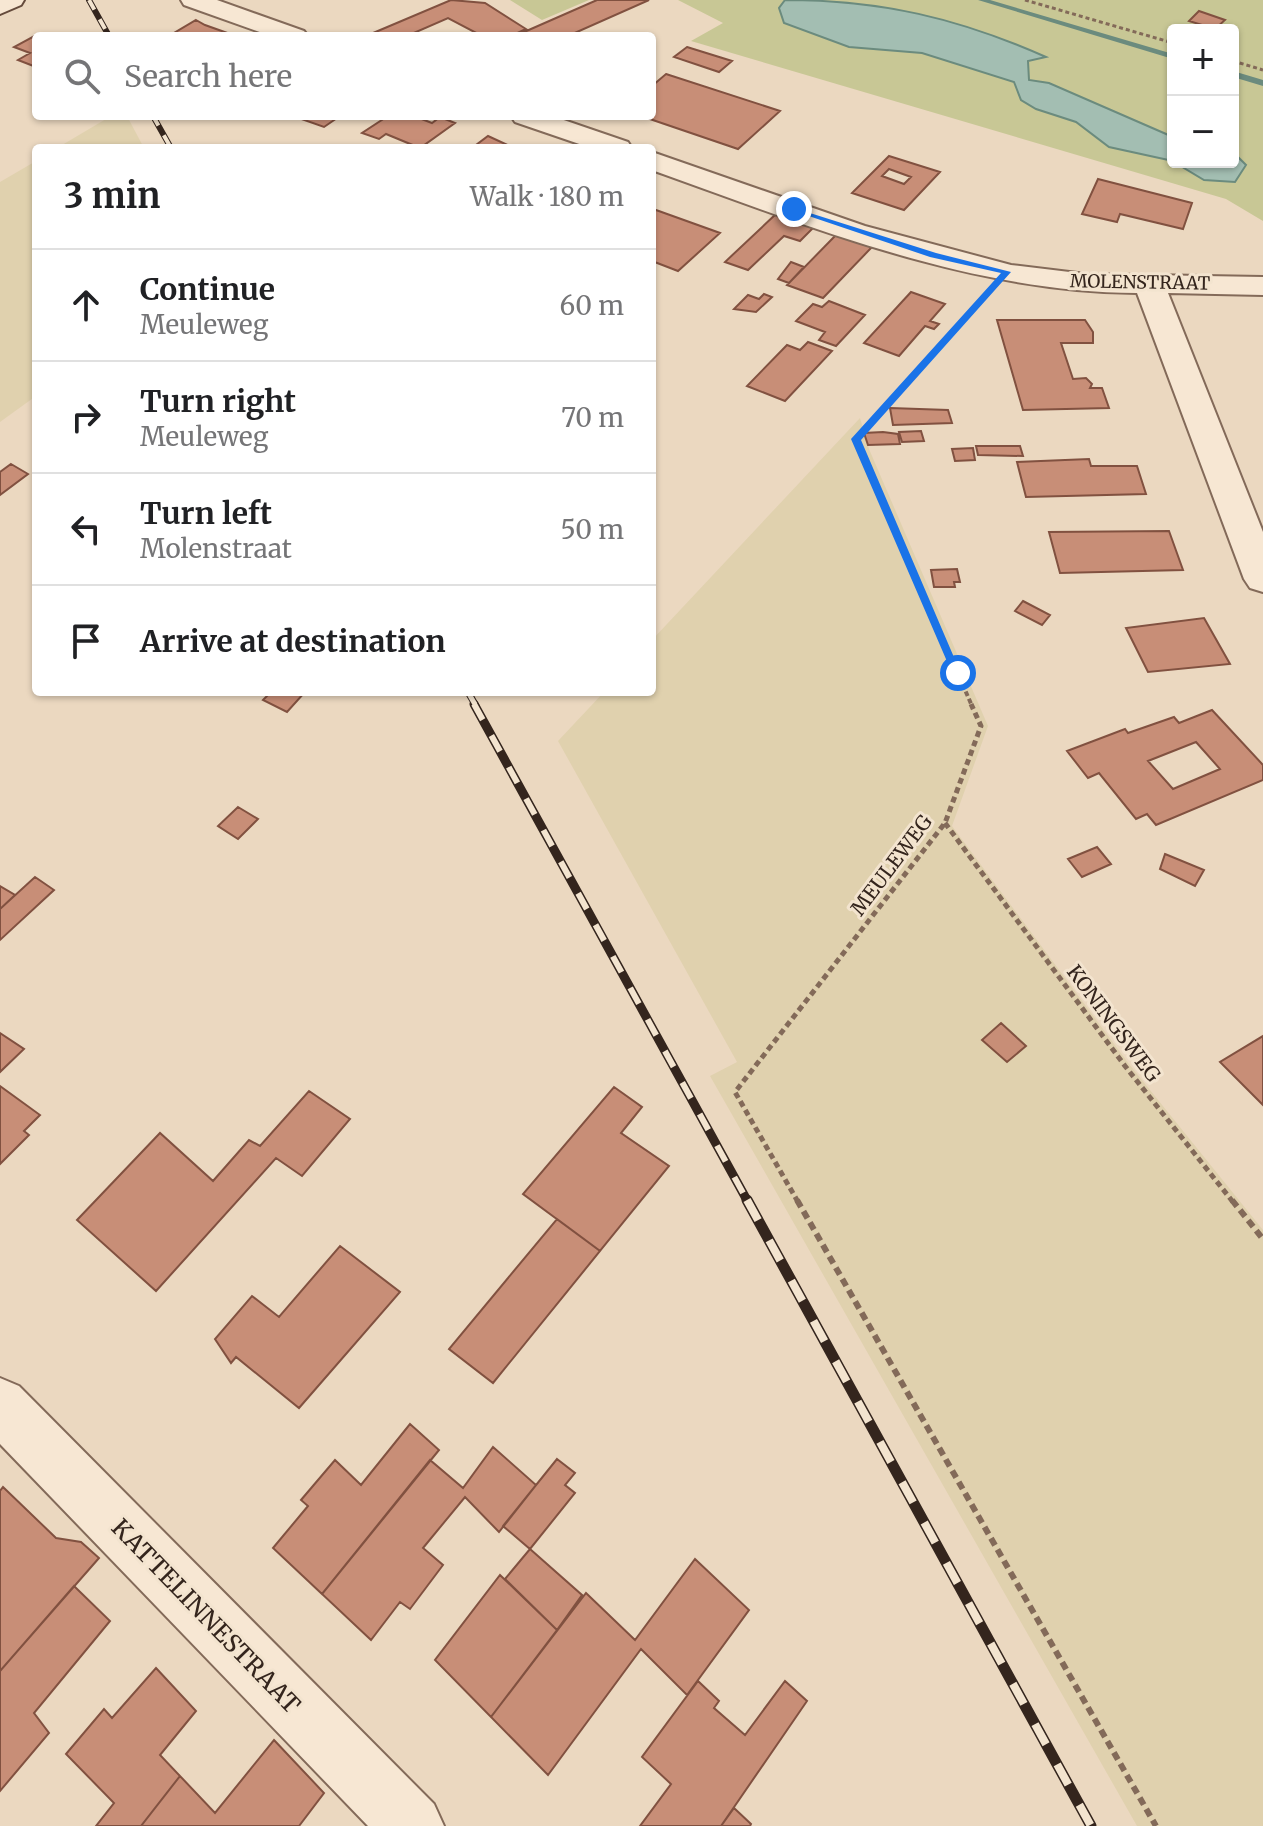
<!DOCTYPE html>
<meta charset="utf-8">
<style>
:root{--surface:#fff;--page:#f6f6f6;--text:#202124;--muted:#757577;--line:#e0e0e0}
body{margin:0;font-family:Merriweather,serif;background:var(--page);color:var(--text)}
.controls{position:absolute;right:24px;top:24px;display:grid;overflow:hidden;border-radius:8px;box-shadow:0 2px 6px #0004}
.controls button{width:72px;height:72px;display:grid;place-items:center;padding:0;border:0;border-bottom:2px solid var(--line);background:var(--surface);color:var(--text);font:40px sans-serif}
.stop{position:absolute;width:24px;height:24px;margin:-18px;border:6px solid #1a73e8;border-radius:50%;background:#fff}
.stop.end{background:#1a73e8;border-color:#fff;box-shadow:0 2px 8px #0008}
.list{margin:0;padding:0;list-style:none}
h2{display:flex;justify-content:space-between;align-items:center;height:104px;margin:0;padding:0 32px;font-size:34px}
h2 small{font-size:26px;font-weight:400;color:var(--muted)}
.list li{display:grid;grid-template-columns:52px 1fr auto;gap:24px;align-items:center;box-sizing:border-box;height:112px;padding:0 32px;border-top:2px solid var(--line)}
.list b{display:block;font-size:30px;white-space:nowrap}
.list p{margin:0;font-size:26px;white-space:nowrap;color:var(--muted)}
.list em{font-size:26px;font-style:normal;color:var(--muted)}
.icon{flex:none;width:44px;height:44px;fill:none;stroke:currentColor;stroke-width:2;stroke-linecap:round;stroke-linejoin:round}
.map{position:relative;flex:none;width:1263px;height:1826px;overflow:hidden}
.search{position:absolute;background:var(--surface);box-shadow:0 2px 6px #0004;left:32px;top:32px;width:624px;height:88px;display:flex;align-items:center;gap:20px;box-sizing:border-box;padding:0 28px;border-radius:8px;color:var(--muted);font-size:30px}
.panel{position:absolute;background:var(--surface);box-shadow:0 2px 6px #0004;left:32px;top:144px;width:624px;height:552px;border-radius:8px}
.map>svg:first-child{display:block}
.farmland{fill:#e0d1ae}
.green{fill:#c8c795;fill-rule:evenodd}
.water{fill:#a3beb2;stroke:#6b8b7e;stroke-width:2}
.lines{fill:none;stroke-linecap:round;stroke-linejoin:round}
.stream{fill:#6b8b7e;fill-rule:evenodd}
.building{fill:#c88e77;stroke:#815140;stroke-width:2;fill-rule:evenodd}
.minor-casing{stroke:#836a59;stroke-width:4}
.secondary-casing{stroke:#654b3c;stroke-width:4}
.path-far3{stroke:#836a59;stroke-width:3;stroke-dasharray:4 3;stroke-linecap:butt}
.path-far2{stroke:#836a59;stroke-width:4;stroke-dasharray:5 3;stroke-linecap:butt}
.path-far1{stroke:#836a59;stroke-width:5;stroke-dasharray:6 4;stroke-linecap:butt}
.path{stroke:#836a59;stroke-width:6;stroke-dasharray:8 5;stroke-linecap:butt}
.minor{fill:#f7e7d3;fill-rule:evenodd}
.secondary{fill:#f7e7d3;fill-rule:evenodd}
.rail-far3-casing{stroke:#34251d;stroke-width:6}
.rail-far2-casing{stroke:#34251d;stroke-width:7}
.rail-far1-casing{stroke:#34251d;stroke-width:9}
.rail-casing{stroke:#34251d;stroke-width:11}
.rail-far3{stroke:#f3e4cf;stroke-width:4;stroke-dasharray:11;stroke-linecap:butt}
.rail-far2{stroke:#f3e4cf;stroke-width:5;stroke-dasharray:14;stroke-linecap:butt}
.rail-far1{stroke:#f3e4cf;stroke-width:6;stroke-dasharray:18;stroke-linecap:butt}
.rail{stroke:#f3e4cf;stroke-width:8;stroke-dasharray:23;stroke-linecap:butt}
.route{fill:#1a73e8}
.labels{text-anchor:middle;dominant-baseline:central;stroke-width:6;stroke-linejoin:round;paint-order:stroke}
.far-street-label{font-size:18px;fill:#34251d;stroke:#f3e4cf}
.street-label{font-size:20px;fill:#34251d;stroke:#f3e4cf}
.near-street-label{font-size:24px;fill:#34251d;stroke:#f3e4cf}
</style>
<div class="map">
<svg width="1263" height="1826" viewBox="0 0 1263 1826">
<rect width="100%" height="100%" fill="#ebd8c0"/>
<path class="farmland" d="M 111,116 L 127,116 L 144,148 L 57,148 Z
M 36,161 L 36,396 L 0,422 L 0,182 Z
M 860,418 L 869,449 L 988,726 L 952,826 L 1129,1064 L 1263,1230 L 1263,1826 L 1137,1826 L 710,1076 L 737,1062 L 558,741 L 604,692 L 652,692 L 652,640 Z"/>
<path class="green" d="M 510,0 L 589,0 L 542,20 Z
M 678,0 L 1263,0 L 1263,221 L 1226,199 L 691,41 L 723,23 ZM 1173,30 L 1233,30 L 1233,162 L 1173,162 Z"/>
<path class="water" d="M 785,0 C 881,0 958,18 1046,57 L 1028,61 L 1029,80 L 1049,83 L 1173,137 L 1173,161 L 1109,147 L 1076,122 L 1036,109 L 1021,100 L 1014,82 L 922,53 L 849,47 L 784,23 L 779,8 Z
M 1233,152 L 1246,165 L 1235,182 L 1204,180 L 1174,162 L 1233,162 Z"/>
<g class="lines">
<path class="stream" d="M 978,0 L 990,0 L 1173,54 L 1173,59 Z
M 1233,71 L 1263,80 L 1263,86 L 1233,77 Z"/>
</g>
<path class="building" d="M 451,0 L 485,3 L 526,29 L 511,36 L 482,36 L 448,18 L 407,36 L 366,36 Z
M 597,0 L 649,0 L 568,36 L 515,36 Z
M 1199,11 L 1225,20 L 1215,29 L 1189,21 Z
M 196,20 L 205,25 L 233,35 L 169,36 Z
M 38,34 L 44,36 L 36,36 L 36,67 L 18,60 L 30,53 L 14,47 Z
M 687,47 L 732,61 L 719,72 L 674,57 Z
M 666,74 L 780,111 L 738,149 L 641,116 L 652,116 L 652,86 Z
M 293,116 L 340,116 L 324,127 Z
M 388,116 L 414,116 L 432,123 L 440,117 L 455,123 L 420,148 L 386,134 L 379,139 L 362,133 Z
M 488,136 L 514,148 L 523,148 L 472,148 Z
M 889,156 L 940,172 L 904,210 L 852,193 ZM 889,169 L 911,177 L 904,184 L 882,176 Z
M 1098,179 L 1192,203 L 1183,229 L 1120,214 L 1117,222 L 1082,214 Z
M 656,210 L 720,233 L 678,271 L 652,261 L 652,214 Z
M 776,214 L 814,227 L 800,241 L 784,236 L 748,270 L 725,262 Z
M 836,235 L 872,247 L 823,298 L 787,285 Z
M 791,262 L 804,267 L 789,283 L 778,279 Z
M 911,292 L 945,304 L 930,321 L 939,324 L 934,329 L 925,326 L 899,356 L 864,343 Z
M 764,294 L 772,297 L 756,312 L 734,309 L 748,295 L 759,299 Z
M 829,301 L 865,315 L 836,346 L 819,340 L 825,332 L 796,321 L 813,304 L 822,307 Z
M 997,320 L 1085,320 L 1093,332 L 1093,343 L 1061,343 L 1073,379 L 1086,378 L 1092,384 L 1090,388 L 1102,388 L 1109,408 L 1023,410 Z
M 808,342 L 832,351 L 785,401 L 747,386 L 787,345 L 800,350 Z
M 890,408 L 948,410 L 952,423 L 893,425 Z
M 921,431 L 924,441 L 902,442 L 899,432 Z
M 883,432 L 898,434 L 900,444 L 868,445 L 864,433 Z
M 976,446 L 1020,446 L 1023,456 L 978,455 Z
M 973,448 L 975,460 L 955,461 L 952,449 Z
M 1089,459 L 1091,466 L 1137,466 L 1146,494 L 1026,497 L 1017,462 Z
M 11,464 L 28,474 L 0,495 L 0,472 Z
M 1169,531 L 1183,570 L 1060,573 L 1049,532 Z
M 957,569 L 960,582 L 954,582 L 955,587 L 934,587 L 931,570 Z
M 1023,601 L 1050,615 L 1042,625 L 1015,611 Z
M 1204,618 L 1230,664 L 1148,672 L 1126,628 Z
M 271,692 L 305,692 L 287,712 L 263,700 Z
M 1212,710 L 1263,765 L 1263,780 L 1156,825 L 1147,814 L 1136,819 L 1099,773 L 1088,778 L 1067,751 L 1125,729 L 1128,733 L 1174,717 L 1179,723 ZM 1196,742 L 1220,769 L 1173,789 L 1148,761 Z
M 238,807 L 258,819 L 238,839 L 218,826 Z
M 1097,847 L 1111,864 L 1082,877 L 1068,859 Z
M 1165,854 L 1204,870 L 1195,886 L 1160,869 Z
M 35,877 L 54,890 L 0,940 L 0,909 Z
M 0,886 L 15,895 L 0,909 Z
M 1001,1023 L 1026,1046 L 1007,1062 L 982,1040 Z
M 0,1033 L 24,1049 L 0,1072 Z
M 1263,1036 L 1263,1105 L 1220,1062 Z
M 0,1086 L 40,1115 L 24,1131 L 29,1135 L 0,1164 Z
M 614,1087 L 642,1107 L 621,1133 L 669,1166 L 600,1251 L 523,1194 Z
M 309,1091 L 350,1119 L 302,1176 L 276,1158 L 156,1291 L 77,1220 L 160,1133 L 213,1181 L 249,1140 L 260,1146 Z
M 557,1219 L 600,1251 L 493,1383 L 449,1349 Z
M 340,1246 L 400,1292 L 299,1408 L 236,1357 L 231,1363 L 215,1339 L 252,1296 L 279,1317 Z
M 410,1424 L 439,1450 L 322,1594 L 273,1548 L 308,1506 L 301,1500 L 335,1460 L 361,1485 Z
M 493,1447 L 536,1485 L 499,1532 L 465,1497 L 423,1548 L 443,1565 L 410,1609 L 400,1602 L 371,1640 L 322,1594 L 430,1460 L 463,1488 Z
M 557,1459 L 575,1473 L 565,1485 L 575,1493 L 530,1549 L 503,1526 Z
M 3,1487 L 56,1538 L 81,1542 L 99,1558 L 0,1671 L 0,1491 Z
M 530,1549 L 582,1595 L 557,1630 L 505,1579 Z
M 695,1559 L 749,1610 L 687,1695 L 641,1649 L 548,1775 L 491,1717 L 586,1593 L 635,1640 Z
M 500,1575 L 557,1630 L 491,1717 L 435,1660 Z
M 74,1586 L 110,1621 L 34,1713 L 49,1733 L 0,1791 L 0,1671 Z
M 156,1668 L 196,1711 L 160,1755 L 180,1776 L 141,1826 L 96,1826 L 114,1803 L 66,1754 L 104,1709 L 112,1718 Z
M 698,1681 L 719,1701 L 714,1708 L 745,1735 L 785,1681 L 807,1701 L 721,1826 L 640,1826 L 671,1784 L 642,1757 Z
M 274,1740 L 324,1793 L 299,1826 L 141,1826 L 180,1776 L 215,1813 Z
M 734,1808 L 751,1824 L 750,1826 L 721,1826 Z"/>
<g class="lines">
<defs>
<path id="minor" d="M 181,0 L 217,0 L 304,31 L 308,36 L 271,36 L 184,5 Z
M 511,116 L 552,116 L 628,142 L 632,148 L 591,148 L 515,122 Z
M 652,152 L 865,226 L 1011,265 L 1086,274 L 1263,277 L 1263,295 L 1168,293 L 1263,532 L 1263,592 L 1250,588 L 1244,579 L 1137,293 C 967,292 810,226 652,170 Z
M 0,1378 L 19,1386 L 434,1804 L 444,1826 L 368,1826 L 0,1444 Z"/>
<path id="secondary" d="M 0,0 L 24,0 L 21,5 L 0,14 Z"/>
</defs>
<use href="#minor" class="minor-casing"/>
<use href="#secondary" class="secondary-casing"/>
<path class="path-far3" d="M 1025,0 L 1173,43
M 1233,61 L 1263,70
M 970,313 L 982,299"/>
<path class="path-far2" d="M 972,311 L 856,439 L 972,706"/>
<path class="path-far1" d="M 945,823 L 1125,1066 L 1233,1202
M 798,1202 L 735,1092 L 945,823 L 981,726 L 971,704"/>
<path class="path" d="M 797,1200 L 1156,1826
M 1232,1200 L 1263,1239"/>
<use href="#minor" class="minor"/>
<use href="#secondary" class="secondary"/>
<defs>
<path id="rail-far3" d="M 89,0 L 109,36
M 153,116 L 171,148"/>
<path id="rail-far2" d="M 468,692 L 476,706"/>
<path id="rail-far1" d="M 474,704 L 748,1202"/>
<path id="rail" d="M 747,1200 L 1091,1826"/>
</defs>
<use href="#rail-far3" class="rail-far3-casing"/>
<use href="#rail-far2" class="rail-far2-casing"/>
<use href="#rail-far1" class="rail-far1-casing"/>
<use href="#rail" class="rail-casing"/>
<use href="#rail-far3" class="rail-far3"/>
<use href="#rail-far2" class="rail-far2"/>
<use href="#rail-far1" class="rail-far1"/>
<use href="#rail" class="rail"/>
</g>
<path class="route" d="M 791,207 L 936,253 L 1011,272 L 861,440 L 962,676 L 952,673 L 851,439 L 1001,273 L 930,257 L 791,210 Z"/>
<g class="labels">
<g class="far-street-label">
<text transform="translate(1140 282) rotate(1)">MOLENSTRAAT</text>
</g>
<g class="street-label">
<text transform="translate(891 865) rotate(-53)">MEULEWEG</text>
<text transform="translate(1114 1023) rotate(53)">KONINGSWEG</text>
</g>
<g class="near-street-label">
<text transform="translate(206 1616) rotate(46)">KATTELINNESTRAAT</text>
</g>
</g>
</svg>
<div class="controls">
<button>+</button>
<button>−</button>
</div>
<div class="stop" style="left:958px;top:673px"></div>
<div class="stop end" style="left:794px;top:209px"></div>
<div class="search"><svg class="icon" aria-label="search" viewBox="0 0 24 24"><circle cx="10" cy="10" r="6"/><path d="M15 15l6 6"/></svg>Search here</div>
<section class="panel">
<h2>3 min<small>Walk · 180 m</small></h2>
<ul class="list">
<li><svg class="icon" aria-label="ahead" viewBox="0 0 24 24"><path d="M12 20V5M6 11l6-6 6 6"/></svg><div><b>Continue</b><p>Meuleweg</p></div><em>60 m</em></li>
<li><svg class="icon" aria-label="right" viewBox="0 0 24 24"><path d="M7 20v-9h11M14 6l5 5-5 5"/></svg><div><b>Turn right</b><p>Meuleweg</p></div><em>70 m</em></li>
<li><svg class="icon" aria-label="left" viewBox="0 0 24 24"><path d="M17 20v-9H6M10 6l-5 5 5 5"/></svg><div><b>Turn left</b><p>Molenstraat</p></div><em>50 m</em></li>
<li><svg class="icon" aria-label="arrive" viewBox="0 0 24 24"><path d="M6 21V4h12l-3 4 3 4H6"/></svg><div><b>Arrive at destination</b></div></li>
</ul>
</section>
</div>
